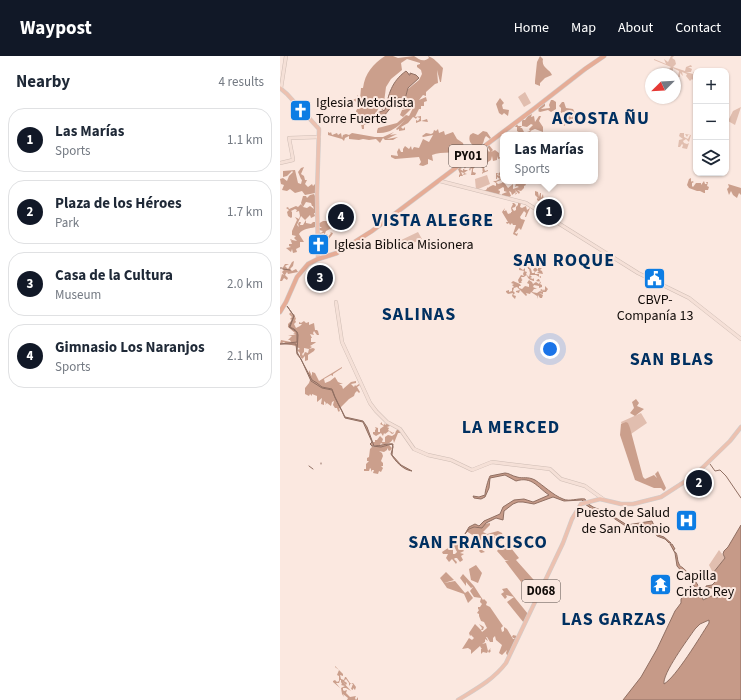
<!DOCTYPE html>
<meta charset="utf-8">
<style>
:root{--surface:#fff;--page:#f2f2f3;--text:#1f2937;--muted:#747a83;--line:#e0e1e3;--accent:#111827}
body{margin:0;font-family:"Source Sans 3",sans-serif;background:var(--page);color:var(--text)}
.controls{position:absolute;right:12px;top:12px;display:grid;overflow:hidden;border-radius:8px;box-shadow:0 1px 3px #0004}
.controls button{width:36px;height:36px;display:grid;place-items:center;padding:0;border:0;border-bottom:1px solid var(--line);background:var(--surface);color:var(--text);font:20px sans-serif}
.compass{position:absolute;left:365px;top:12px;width:36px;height:36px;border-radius:50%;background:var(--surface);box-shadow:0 1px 3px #0004;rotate:246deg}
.you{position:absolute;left:270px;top:293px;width:14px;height:14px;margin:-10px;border:3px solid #fff;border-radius:50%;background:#1a73e8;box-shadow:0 0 0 6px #1a73e833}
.badge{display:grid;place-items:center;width:26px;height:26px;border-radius:50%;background:var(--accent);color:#fff;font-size:13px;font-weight:700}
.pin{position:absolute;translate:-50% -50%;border:2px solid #fff;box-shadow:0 1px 4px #0006}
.popup{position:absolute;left:220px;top:76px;width:98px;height:52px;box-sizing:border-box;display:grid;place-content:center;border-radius:8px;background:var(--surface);filter:drop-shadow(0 1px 3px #0005);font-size:13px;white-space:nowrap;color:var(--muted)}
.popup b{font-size:15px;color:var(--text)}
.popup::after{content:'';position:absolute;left:50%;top:100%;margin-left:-8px;border:8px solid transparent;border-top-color:var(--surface)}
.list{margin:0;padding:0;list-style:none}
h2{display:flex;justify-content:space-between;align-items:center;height:52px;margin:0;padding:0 16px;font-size:17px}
h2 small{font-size:13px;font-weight:400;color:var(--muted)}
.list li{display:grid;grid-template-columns:26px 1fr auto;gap:12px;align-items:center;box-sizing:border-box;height:64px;margin:0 8px 8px;padding:0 8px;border:1px solid var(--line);border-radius:16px}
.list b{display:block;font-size:15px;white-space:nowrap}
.list p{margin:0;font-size:13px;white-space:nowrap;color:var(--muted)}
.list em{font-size:13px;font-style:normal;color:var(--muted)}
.icon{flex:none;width:22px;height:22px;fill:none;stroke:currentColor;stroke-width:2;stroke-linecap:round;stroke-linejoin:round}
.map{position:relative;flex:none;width:461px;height:644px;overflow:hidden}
header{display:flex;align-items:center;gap:24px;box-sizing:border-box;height:56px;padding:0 20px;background:var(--accent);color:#fff}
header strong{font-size:19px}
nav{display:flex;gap:22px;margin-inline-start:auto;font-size:14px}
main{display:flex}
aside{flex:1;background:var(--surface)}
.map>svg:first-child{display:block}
.green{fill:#e1beaf}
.forest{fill:#cb9f8c}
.water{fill:#c69a88;stroke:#906f62;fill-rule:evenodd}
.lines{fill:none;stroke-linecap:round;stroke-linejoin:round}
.stream{stroke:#906f62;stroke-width:1}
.secondary-casing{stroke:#cfbdb5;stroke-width:4}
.primary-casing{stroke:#cfcece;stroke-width:4.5}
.trunk-casing{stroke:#cfcece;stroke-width:5}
.secondary{stroke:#f5e0d7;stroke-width:3}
.primary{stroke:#ecc1b0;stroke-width:3.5}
.trunk{stroke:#e6ac96;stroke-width:4}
.labels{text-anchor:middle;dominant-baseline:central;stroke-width:4;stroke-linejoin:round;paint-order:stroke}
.shield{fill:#fbe8e0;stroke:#574d49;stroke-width:1}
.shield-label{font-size:13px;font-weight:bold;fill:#110b08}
.poi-label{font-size:14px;fill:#110b08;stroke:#fbe8e0;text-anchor:start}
.district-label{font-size:18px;font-weight:bold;letter-spacing:1px;fill:#003061;stroke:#fbe8e0}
</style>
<header>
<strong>Waypost</strong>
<nav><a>Home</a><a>Map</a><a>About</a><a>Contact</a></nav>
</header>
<main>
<aside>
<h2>Nearby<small>4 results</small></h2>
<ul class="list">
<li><span class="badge">1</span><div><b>Las Marías</b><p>Sports</p></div><em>1.1 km</em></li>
<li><span class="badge">2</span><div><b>Plaza de los Héroes</b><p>Park</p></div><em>1.7 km</em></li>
<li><span class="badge">3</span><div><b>Casa de la Cultura</b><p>Museum</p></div><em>2.0 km</em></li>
<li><span class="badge">4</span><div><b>Gimnasio Los Naranjos</b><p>Sports</p></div><em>2.1 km</em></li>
</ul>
</aside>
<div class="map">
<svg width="461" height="644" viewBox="0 0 461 644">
<rect width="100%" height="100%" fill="#fbe8e0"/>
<path class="green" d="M 391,0 L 394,0 L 392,2 L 395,4 L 396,8 L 393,11 L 405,15 L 406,11 L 411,9 L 412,11 L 408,11 L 412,13 L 411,16 L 406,16 L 413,18 L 413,16 L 415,17 L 414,19 L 416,20 L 416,22 L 414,21 L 413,24 L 412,23 L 410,25 L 406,20 L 407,18 L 402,16 L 403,20 L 400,17 L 400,21 L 398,21 L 399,15 L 393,12 L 393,17 L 395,17 L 395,19 L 391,18 L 391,16 L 388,17 L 388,14 L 391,11 L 374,4 L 374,3 L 386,8 L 384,3 L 388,6 Z
M 245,36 L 251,47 L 244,51 L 238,41 Z
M 461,51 L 455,69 L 448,65 L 453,55 Z
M 400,77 L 404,77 L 404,81 L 408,83 L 410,79 L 408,79 L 407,81 L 405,78 L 411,79 L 409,86 L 406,83 L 403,85 L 404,87 L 407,88 L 409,87 L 407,93 L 402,92 L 403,89 L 402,88 L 400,91 L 398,91 L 399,84 L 403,83 L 399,80 Z
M 207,119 L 210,128 L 196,134 L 195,123 Z
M 138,176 L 142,183 L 120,193 L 117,186 Z
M 361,357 L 367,367 L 351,378 L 344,374 L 341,366 Z
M 419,419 L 427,428 L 417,434 L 411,425 Z
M 439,494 L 445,502 L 433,517 L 429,509 Z"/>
<path class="forest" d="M 105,0 L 113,0 L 118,2 L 134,0 C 139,3 143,7 149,2 L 148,0 C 154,2 158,7 163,12 L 161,26 L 160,26 L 157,14 L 158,27 L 155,28 L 146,36 L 146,40 L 143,39 L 139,44 L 146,41 L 147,45 L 144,46 L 144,50 L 141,50 L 141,53 L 139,53 L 135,61 L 141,60 L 141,65 L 147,63 L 148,66 L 141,65 L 136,67 L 136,64 L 138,65 L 140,62 L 137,61 L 136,63 L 135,62 L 133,61 L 128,67 L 121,71 L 123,73 L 125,71 L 125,74 L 119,75 L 119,73 L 117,74 L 116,73 L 125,64 C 116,72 109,78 97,77 L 97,75 L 98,72 L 117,67 L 126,59 L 129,60 L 135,48 L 133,48 L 134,45 L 131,46 L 129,51 L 131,51 L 131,53 L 123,61 L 120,59 L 122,54 L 127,53 L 123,53 L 122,50 L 128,33 L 139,24 L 142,18 L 141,14 L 137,11 L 137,9 L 140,8 L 140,7 L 127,3 L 121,7 L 122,14 L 111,23 L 106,31 L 103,54 L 102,54 L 100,51 L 99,52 L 89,67 L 84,69 L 84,73 L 82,73 L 81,68 L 76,63 L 77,60 L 75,59 L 77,58 L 76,55 L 80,48 L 73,44 L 77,42 L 77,39 L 80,43 L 81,32 L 83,32 C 85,17 93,8 105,0 Z
M 260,0 L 263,3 C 261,12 270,13 272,19 L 265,22 L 260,27 L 260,30 L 255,28 L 255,25 L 257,6 Z
M 220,42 L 224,47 L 222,49 L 223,53 L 229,54 L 228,60 L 224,57 L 222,59 L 219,57 L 216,48 Z
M 271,44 L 273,44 L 276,46 L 276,53 L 271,56 L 268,54 L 260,56 L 258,55 L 259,54 L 258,53 L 265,47 L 265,50 L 261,53 L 270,52 L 269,49 Z
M 282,46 L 284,46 L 286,52 L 293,53 L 295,57 L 293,63 L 284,70 L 280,64 L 286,61 L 287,57 L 283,56 L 279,58 L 277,57 L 281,55 L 281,52 L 279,50 Z
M 252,58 L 251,61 L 254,60 L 255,66 L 259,60 L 261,60 L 259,65 L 263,71 L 263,76 L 255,73 L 250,75 L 253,78 L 260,79 L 245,79 L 247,76 L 250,75 L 249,73 L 253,69 L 251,68 L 247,71 L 242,70 L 240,72 L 242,72 L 244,76 L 242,78 L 237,75 L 237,71 L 235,71 L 237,68 L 238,70 L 242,70 L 242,64 L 245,64 L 248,60 Z
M 158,73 L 159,77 L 164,75 L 165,79 L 173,76 L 177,83 L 183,87 L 184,91 L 187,90 L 190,94 C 177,98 162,95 152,99 L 153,105 L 148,103 L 148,108 L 143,110 L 139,109 L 141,106 L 139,101 L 115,103 L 111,101 L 111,99 L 118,100 L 117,96 L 119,92 L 121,96 L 123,96 L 123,93 L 125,90 L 129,93 L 131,90 L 132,94 L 134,91 L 139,92 L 143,83 L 149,86 L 153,79 L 143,81 L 142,80 L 146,77 L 151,78 L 153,77 L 154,74 L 156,75 Z
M 203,75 L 207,76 L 211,82 L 210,83 L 206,80 C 202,85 206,90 195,91 C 191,88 188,85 190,79 L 193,77 L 198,79 Z
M 48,76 L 50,77 L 51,76 L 52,79 L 57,77 L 58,79 L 61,77 L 62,82 L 63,79 L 66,78 L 69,79 L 72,77 L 95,81 L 103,81 L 114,76 L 110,79 L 117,78 L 107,83 L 118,81 L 113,84 L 105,84 L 103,82 L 100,87 L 96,83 L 89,84 L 83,83 L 79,84 L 69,83 L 69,80 L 65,82 L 64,85 L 62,83 L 48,79 Z
M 209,89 L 213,94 L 211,96 L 215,94 L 219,97 L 219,101 L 221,102 L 218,103 L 217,100 L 217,104 L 213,105 L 212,100 L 211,104 L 208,106 L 208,108 L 207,106 L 205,107 L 207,111 L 205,110 L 204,112 L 205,115 L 208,114 L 208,115 L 203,117 L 203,118 L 202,117 L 203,115 L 202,114 L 203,113 L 201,111 L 202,110 L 197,108 L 194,110 L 192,106 L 192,111 L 195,111 L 193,113 L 193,116 L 196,117 L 195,119 L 191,119 L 192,113 L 191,112 L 190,115 L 189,113 L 191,111 L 185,107 L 188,111 L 186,111 L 184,114 L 188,114 L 184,117 L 187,118 L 183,119 L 184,117 L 181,116 L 183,120 L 180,120 L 180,121 L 179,121 L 179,119 L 180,118 L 178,113 L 180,111 L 182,112 L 180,113 L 183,115 L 183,113 L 185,113 L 184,111 L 185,111 L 184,108 L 185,104 L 190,102 L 197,107 L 199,106 L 197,104 L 194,104 L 194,103 L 195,103 L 193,99 L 198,95 L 203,99 L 201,95 L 203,96 L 203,93 L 206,91 L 209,96 L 210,95 L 207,90 Z
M 24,111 L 21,118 L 24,120 L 25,124 L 27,124 L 25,128 L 28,131 L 32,128 L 33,130 L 36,127 L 37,134 L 35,137 L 25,139 L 22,135 L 15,137 L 10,133 L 7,135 L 2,134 L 4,129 L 1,128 L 0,123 L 3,122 L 7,125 L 9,120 L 13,116 L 12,115 L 7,120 L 3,121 L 3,115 L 15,114 L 18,127 L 21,128 L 22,124 L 21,123 L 18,116 L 21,112 Z
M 223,113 L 222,117 L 223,119 L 221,120 L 223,121 L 223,124 L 221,122 L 221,124 L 216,126 L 218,128 L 222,127 L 223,125 L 228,132 L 233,128 L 233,133 L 239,131 L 237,130 L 235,131 L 236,127 L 238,125 L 241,125 L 240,126 L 245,127 L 246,129 L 244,130 L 244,132 L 241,135 L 237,134 L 240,136 L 239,138 L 235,134 L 237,138 L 236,138 L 235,139 L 236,136 L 232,139 L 231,136 L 229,135 L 231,140 L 229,141 L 227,140 L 227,141 L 222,140 L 222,138 L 227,136 L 224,135 L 224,132 L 223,131 L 218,134 L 220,135 L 219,140 L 216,139 L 216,137 L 215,138 L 201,135 L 206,134 L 208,131 L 209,132 L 209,131 L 213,129 L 216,130 L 216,127 L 213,125 L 216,125 L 220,123 L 217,121 L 217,123 L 216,123 L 216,117 L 218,117 L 217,119 L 220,120 L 218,118 Z
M 411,122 L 411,126 L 412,125 L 414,126 L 412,127 L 412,130 L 413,131 L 416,127 L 421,127 L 421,129 L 424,125 L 425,128 L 427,128 L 426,126 L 428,126 L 427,130 L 429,131 L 428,134 L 425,134 L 425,137 L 424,137 L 420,135 L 417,135 L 409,132 L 407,129 L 409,123 Z
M 448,128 L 461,132 L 461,139 L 459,137 L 457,142 L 453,139 L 451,135 L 449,139 L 447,133 L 449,131 Z
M 255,135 L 258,136 L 259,141 L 260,137 L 261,137 L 261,142 L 263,138 L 264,146 L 275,149 L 266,144 L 266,142 L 267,141 L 278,146 L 276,151 L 277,154 L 276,152 L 273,156 L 273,152 L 269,153 L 261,149 L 263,145 L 262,144 L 260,146 L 257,144 L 257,142 L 259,143 L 255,139 Z
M 34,138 L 36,142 L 37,157 L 34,157 L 35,160 L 31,162 L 30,159 L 25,164 L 21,160 L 17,169 L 19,171 L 18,168 L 19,166 L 21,166 L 20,169 L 23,169 L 26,164 L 26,167 L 31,168 L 33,166 L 35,166 L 35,171 C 29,173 23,172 19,178 L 24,186 L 20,186 L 20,191 L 16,193 L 17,196 L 13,197 L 12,193 L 11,196 L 6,192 L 11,191 L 9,190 L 9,188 L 12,188 L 11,185 L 12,185 L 10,184 L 11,183 L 12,184 L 17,185 L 14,182 L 16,180 L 12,179 L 12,175 L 17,164 L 15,161 L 19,163 L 20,160 L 19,155 L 16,156 L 17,154 L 15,153 L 11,155 L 12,156 L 12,161 L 11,162 L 8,160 L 7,156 L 9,154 L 6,152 L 8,151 L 9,153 L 16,150 L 18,151 L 21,148 L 23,151 L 27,152 L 30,150 L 34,153 L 33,150 L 35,150 L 32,150 L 31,147 L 26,146 L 23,151 L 21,147 L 23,140 L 26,140 L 27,142 L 30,139 Z
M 232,147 L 234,147 L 236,149 L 235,151 L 232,152 L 234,155 L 236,154 L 236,151 L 238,149 L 238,147 L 241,147 L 240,151 L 242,152 L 246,150 L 247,154 L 250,152 L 246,161 L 245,161 L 246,157 L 244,155 L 240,161 L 241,163 L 245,164 L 241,174 L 239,172 L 236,176 L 235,176 L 236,178 L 238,177 L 237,180 L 233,178 L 236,169 L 233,169 L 232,167 L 230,169 L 229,167 L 227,168 L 226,166 L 228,166 L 222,156 L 225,152 L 224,155 L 225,155 L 226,154 L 228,158 L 231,157 L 231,156 L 232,156 L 231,152 L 233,148 Z
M 43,165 L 48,165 L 52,172 L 46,175 L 44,180 L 46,178 L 48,179 L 46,181 L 48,181 L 51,177 L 50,176 L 53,177 L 52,179 L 47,185 L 39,182 L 39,179 L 41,180 L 44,178 L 44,177 L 39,178 L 39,176 L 41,177 L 43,175 L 39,174 L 39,172 L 42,172 L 39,170 L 38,168 Z
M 14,205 L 13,210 L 10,213 L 12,215 L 16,213 L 18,216 L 8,218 L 7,216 L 5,219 L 8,222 L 7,224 L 4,222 L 2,225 L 0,225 L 2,218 L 4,219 L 2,216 L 4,214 L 2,213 L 5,208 L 9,208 L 5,210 L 8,213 L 12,206 Z
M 253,205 L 254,208 L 259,210 L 260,208 L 260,212 L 262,212 L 260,214 L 262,215 L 263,218 L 257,217 L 259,215 L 258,215 L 258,210 L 256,212 L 258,214 L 255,216 L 255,218 L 259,218 L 259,221 L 261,220 L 261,222 L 256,219 L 250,219 L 252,221 L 250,222 L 253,223 L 254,222 L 254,225 C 251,224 248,224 247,219 L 245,220 L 244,221 L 241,221 L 242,224 L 243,223 L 241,226 L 242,227 L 239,227 L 238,224 L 241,219 L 244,220 L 243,218 L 244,215 L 247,216 L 246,218 L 249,221 L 250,217 L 249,213 L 248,213 L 248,212 L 245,212 L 245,215 L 239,214 L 239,211 L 243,214 L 246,211 L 247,211 L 246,209 L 251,213 L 252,217 L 254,217 L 255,216 L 253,214 L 256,210 L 252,208 L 252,212 L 251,211 L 251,207 Z
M 258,223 L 259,223 L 260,225 L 258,225 L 261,226 L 260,228 L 262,229 L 262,231 L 259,232 L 259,230 L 254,229 L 253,231 L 257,233 L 254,233 L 252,236 L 257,237 L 260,235 L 263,236 L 260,234 L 262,233 L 263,235 L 264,233 L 265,235 L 265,230 L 268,233 L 266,236 L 263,236 L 263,238 L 259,237 L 263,239 L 262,242 L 260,242 L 258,239 L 257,243 L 257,240 L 251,236 L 250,238 L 246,237 L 247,239 L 246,240 L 240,234 L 239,237 L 236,236 L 236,235 L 240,234 L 237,231 L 234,232 L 233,235 L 235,237 L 233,239 L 236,240 L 235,243 L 232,240 L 233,237 L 228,238 L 226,236 L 226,235 L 229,234 L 229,236 L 232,235 L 232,232 L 234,231 L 232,229 L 234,228 L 231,227 L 233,225 L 240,228 L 241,230 L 239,230 L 239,232 L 242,233 L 245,230 L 249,231 L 249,228 L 247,227 L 249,224 L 252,226 L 253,228 L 256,226 L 259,228 L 260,226 L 256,225 Z
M 11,256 L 12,259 L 14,258 L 16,263 L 15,264 L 16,266 L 14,268 L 16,272 L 20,270 L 22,268 L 19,268 L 19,266 L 21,267 L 24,265 L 26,267 L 29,266 L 29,269 L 34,267 L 35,274 L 38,274 L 37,275 L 38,275 L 39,279 L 37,279 L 34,275 L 33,277 L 34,279 L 30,278 L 32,282 L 31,282 L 31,286 L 36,286 L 35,287 L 30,290 L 32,291 L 29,293 L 24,292 L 24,296 L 22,298 L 23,300 L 25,296 L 28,297 L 29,293 L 33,292 L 35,293 L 34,295 L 28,299 L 28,304 L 25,305 L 25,300 L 22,303 L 20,300 L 20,297 L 17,294 L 20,293 C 16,289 11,289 6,288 L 4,286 L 0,288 L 1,284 L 11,286 L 10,284 L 8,284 L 12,280 L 8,279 L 16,279 L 13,278 L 15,277 L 8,271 L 8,268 L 12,264 L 10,263 L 12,261 L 9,258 Z
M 62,311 L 62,312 L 53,318 L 53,320 L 51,319 L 44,323 L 45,327 L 50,325 L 55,321 L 58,326 L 63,328 L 59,328 L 62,330 L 63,333 L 71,326 L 76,325 L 76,327 L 71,328 L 74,331 L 75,329 L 76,330 L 79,328 L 80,329 L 77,331 L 80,336 L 79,337 L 77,335 L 75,337 L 74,340 L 69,343 L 59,353 L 60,354 L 59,356 L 58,355 L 57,352 L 55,352 L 53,349 L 54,345 L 52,346 L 51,350 L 47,347 L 45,349 L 46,347 L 44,345 L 44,349 L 41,348 L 42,342 L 37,346 L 37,340 L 32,338 L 32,340 L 30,338 L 29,340 L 25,338 L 25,332 L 29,327 L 30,324 L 34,327 L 35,326 C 31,325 28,320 29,314 L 32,320 L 32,316 L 35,317 L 39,325 Z
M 356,343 L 359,347 L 357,350 L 364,353 L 355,360 L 350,357 L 354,352 L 352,346 Z
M 102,366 L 102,368 L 104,369 L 104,367 L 105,369 L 108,367 L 110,370 L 107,371 L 109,372 L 108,374 L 113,377 L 113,376 L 114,377 L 112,378 L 109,375 L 105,378 L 104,377 L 103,380 L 101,377 L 96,380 L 93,378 L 93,376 L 95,376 L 95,374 L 96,373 L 95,371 L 98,372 L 98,376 L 100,376 L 100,373 L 104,370 L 100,368 Z
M 346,366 L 348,367 L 350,372 L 363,421 L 365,423 L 374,419 L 377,422 L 375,418 L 378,415 L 386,432 L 384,435 L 381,432 L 374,432 L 355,424 L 340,379 L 341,368 Z
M 118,373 L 122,377 L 118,377 L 114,387 L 113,383 C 111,387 105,390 101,387 L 99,390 L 101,391 L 109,389 L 112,392 L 111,394 L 109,395 L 107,392 L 107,394 L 104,396 L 99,395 L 102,397 L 103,400 L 101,405 L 103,407 L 103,410 L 101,410 L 103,412 L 101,416 L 99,415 L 98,418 L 93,417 L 94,414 L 92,414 L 91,416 L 91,413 L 90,412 L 89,415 L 84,415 L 84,413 L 86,413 L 86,408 L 89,405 L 87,405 L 87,402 L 89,401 L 90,393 L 92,391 L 91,390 L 94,391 L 97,390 L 93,389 L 92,386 L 95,386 L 95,384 L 97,384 L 100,380 L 103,383 L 102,386 L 105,386 L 105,381 L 108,379 L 112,380 L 115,378 L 116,375 Z
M 210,467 L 210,469 L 203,476 L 207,478 L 218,475 L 222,477 L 224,483 L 220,485 L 219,481 L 214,479 L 217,485 L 217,487 L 215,488 L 213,487 L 207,490 L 208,493 L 203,492 L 202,494 L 205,496 L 201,497 L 199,495 L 203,490 L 202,485 L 186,475 L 193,471 L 202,472 L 204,468 Z
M 179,485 L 182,488 L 181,491 L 184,495 L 180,497 L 184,498 L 181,500 L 183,504 L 180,506 L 177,502 L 175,502 L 174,503 L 177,506 L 176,508 L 172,503 L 169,506 L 166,502 L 168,498 L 163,498 L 162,496 L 171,490 L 173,492 L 173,498 L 175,498 L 177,496 L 174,490 L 176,486 Z
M 227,487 L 239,502 L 236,504 L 261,532 L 255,544 L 225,505 L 229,504 L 225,504 L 217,495 L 220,491 L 223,494 L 221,490 Z
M 196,509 L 202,517 L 198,527 L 191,524 L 189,513 Z
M 166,516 L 174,524 L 164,527 L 175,525 L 185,537 L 188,535 L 193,542 L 188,547 L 184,538 L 167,532 L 160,522 Z
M 183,518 L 194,530 L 203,544 L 204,543 L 207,546 L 206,549 L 210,551 L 223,570 L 221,572 L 222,576 L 224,575 L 224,571 L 227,573 L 233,583 L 235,583 L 232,581 L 233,579 L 237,580 L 228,601 L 226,597 L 227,594 L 222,599 L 219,597 L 222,589 L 216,584 L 215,580 L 213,582 L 213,586 L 210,586 L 207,581 L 206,581 L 208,585 L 205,583 L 205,586 L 202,588 L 206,587 L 208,595 L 211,592 L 210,594 L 211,595 L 209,597 L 208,595 L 207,597 L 203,596 L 201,598 L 201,593 L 202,592 L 201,592 L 200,590 L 191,598 L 191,594 L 188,592 L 182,593 L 189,582 L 192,584 L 194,582 L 191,579 L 190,580 L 189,577 L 195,568 L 201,574 L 202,572 L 199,568 L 204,571 L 203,574 L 201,574 L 202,576 L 207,572 L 204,566 L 201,565 L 199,560 L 199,558 L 197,557 L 199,554 L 198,553 L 198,551 L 200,551 L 202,548 L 200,546 L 201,542 L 194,541 L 190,535 L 193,531 L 191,532 L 186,526 L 186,530 L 180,522 Z
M 227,532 L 248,558 L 244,567 L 227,546 L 234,541 L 226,539 L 227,541 L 225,543 L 221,538 L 224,536 L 222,533 Z
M 55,610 L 63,618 L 63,620 L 60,619 L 61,623 L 64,624 L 65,621 L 66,621 L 70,627 L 73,627 L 76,631 L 75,634 L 73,632 L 73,634 L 71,633 L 73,628 L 71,627 L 69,630 L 69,627 L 66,623 L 64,625 L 67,627 L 66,629 L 62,625 L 71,635 L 66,632 L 63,632 L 63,634 L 64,635 L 67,634 L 66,637 L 70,641 L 76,640 L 75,642 L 76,644 L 78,641 L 78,644 L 67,644 L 68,642 L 63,638 L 64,641 L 62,638 L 61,632 L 65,630 L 61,629 L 62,628 L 61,626 L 61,624 L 60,624 L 59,627 L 56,627 L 60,632 L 53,626 L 53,625 L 55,624 L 57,626 L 59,625 L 59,620 L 57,619 L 59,614 L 55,611 Z"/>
<path class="water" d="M 126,15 L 128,17 L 129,19 L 130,19 L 130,17 L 136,19 L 139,22 L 128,32 L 125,43 L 118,42 C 112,49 102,66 93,67 L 91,66 L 97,57 L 105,54 C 109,38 111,26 126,15 Z
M 7,250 L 14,260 L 10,271 C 14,273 17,274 18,279 L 17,296 L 32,324 L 37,327 L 42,331 L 52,333 C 55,343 61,352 65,361 L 83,365 L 87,371 L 94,390 C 100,390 108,387 113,388 L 112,399 L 121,409 L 132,415 C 123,414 115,405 111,398 L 113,391 L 112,388 L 101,391 L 92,390 L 90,388 L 92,386 L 83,366 L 65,362 C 61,352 55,344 52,334 L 42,332 L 31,325 L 21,303 L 17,298 L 16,288 L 0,288 L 17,286 L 17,276 L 9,271 L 14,260 Z
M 225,417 C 229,417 232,420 237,421 C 243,423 247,420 255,424 C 264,430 273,439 283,443 C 290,446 297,442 305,443 L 306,445 L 304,446 L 302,444 L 284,445 L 273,441 L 254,448 L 243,446 L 238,446 L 233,448 L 224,455 L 223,464 L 216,462 L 206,467 L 202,472 L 194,471 L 189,473 L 185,478 L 189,471 L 195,468 L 199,470 L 204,465 L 220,458 L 223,451 L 234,444 L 244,443 L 253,446 L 269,439 C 257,431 252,420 236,425 L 225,419 L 210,422 L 209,432 L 205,441 L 201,443 L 194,442 L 193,440 L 199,441 L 205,439 C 205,435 208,424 210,420 Z
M 307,447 L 313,451 L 328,457 L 347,469 L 372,465 L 378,479 L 384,481 L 391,487 L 389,487 L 385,483 L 377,480 L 372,469 L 356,470 L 354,472 L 347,471 L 329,459 L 312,453 L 305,448 Z
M 461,469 L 461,644 L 343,644 L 361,621 L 377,593 L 395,555 L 401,547 L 401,543 L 407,535 L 409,537 L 416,535 L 413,538 L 414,542 C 417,540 417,535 416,532 L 397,510 L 395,497 L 390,488 L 392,488 L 395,493 L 393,494 C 399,498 396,502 399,508 C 400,511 401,510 403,512 C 413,521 421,530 423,544 L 431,540 L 437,542 L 444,536 L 438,533 L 426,531 L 426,530 L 432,529 L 436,525 L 433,517 L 445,502 L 443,498 L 444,495 L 448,491 ZM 429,564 L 429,567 C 420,581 396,621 384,628 C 382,618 408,583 415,573 L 420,568 Z"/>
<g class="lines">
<path class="stream" d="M 0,212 L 2,212
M 3,213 L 10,214
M 41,408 L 41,407
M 430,408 L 435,415 L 440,414 L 446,420 L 461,442
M 29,410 L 33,413"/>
<defs>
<path id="secondary" d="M 1,32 L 6,0
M 13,103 L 9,82 L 39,81
M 0,107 L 13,104 L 13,103
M 160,125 L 246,147 L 358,217 L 409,242 L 461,283
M 56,246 L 62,286 L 90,347 L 96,355 L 107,366 L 120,373 L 134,393 L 148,399 L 171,404 L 192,414 L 212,406 L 270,413 L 281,423 L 305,430 L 323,443"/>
<path id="primary" d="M 0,32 L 7,38 L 39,73 L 37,138 L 38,203
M 178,644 C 196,633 213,624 226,607 L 283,487 L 292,463 L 301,448 L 320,443 L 341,448 L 353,448 L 381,441 L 415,419 L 450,385 L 461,371"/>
<path id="trunk" d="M 0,256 L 6,246 L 17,221 L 28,208 L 38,203 L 57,197 L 92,175 L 255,52 L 305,13 L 324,0"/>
</defs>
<use href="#secondary" class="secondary-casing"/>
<use href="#primary" class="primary-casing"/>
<use href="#trunk" class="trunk-casing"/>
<use href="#secondary" class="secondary"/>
<use href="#primary" class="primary"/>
<use href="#trunk" class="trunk"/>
</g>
<defs>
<symbol id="church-square" viewBox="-11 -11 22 22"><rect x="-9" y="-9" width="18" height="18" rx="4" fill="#0d7de4" stroke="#fbe8e0"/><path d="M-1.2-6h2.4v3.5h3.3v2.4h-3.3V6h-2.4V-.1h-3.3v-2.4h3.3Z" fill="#fff"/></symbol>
<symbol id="civic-square" viewBox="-11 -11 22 22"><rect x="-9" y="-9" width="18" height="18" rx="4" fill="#0d7de4" stroke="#fbe8e0"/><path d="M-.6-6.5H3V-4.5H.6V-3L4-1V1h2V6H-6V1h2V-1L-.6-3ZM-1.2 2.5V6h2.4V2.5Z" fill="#fff"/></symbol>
<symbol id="hospital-square" viewBox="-11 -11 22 22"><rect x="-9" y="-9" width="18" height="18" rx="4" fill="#0d7de4" stroke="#fbe8e0"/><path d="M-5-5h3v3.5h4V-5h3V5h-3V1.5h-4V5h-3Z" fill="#fff"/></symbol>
<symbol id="temple-square" viewBox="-11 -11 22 22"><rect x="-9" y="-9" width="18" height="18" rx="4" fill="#0d7de4" stroke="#fbe8e0"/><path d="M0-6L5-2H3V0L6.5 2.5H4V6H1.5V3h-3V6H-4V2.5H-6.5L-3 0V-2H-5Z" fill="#fff"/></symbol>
</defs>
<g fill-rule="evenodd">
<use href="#church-square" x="8" y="42" width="25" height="25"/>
<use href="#church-square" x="26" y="176" width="25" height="25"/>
<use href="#civic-square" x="362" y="210" width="25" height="25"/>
<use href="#hospital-square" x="394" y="452" width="25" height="25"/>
<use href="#temple-square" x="368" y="516" width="25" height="25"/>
</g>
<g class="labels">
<g class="shield">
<rect x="169" y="89" width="38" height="22" rx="3"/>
<rect x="242" y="524" width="38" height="22" rx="3"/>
</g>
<g class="shield-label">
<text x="188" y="100">PY01</text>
<text x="261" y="535">D068</text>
</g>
<g class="poi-label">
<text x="36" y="47">Iglesia Metodista<tspan x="36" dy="16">Torre Fuerte</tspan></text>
<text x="54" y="189">Iglesia Biblica Misionera</text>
<text x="375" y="244" text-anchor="middle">CBVP-<tspan x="375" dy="16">Companía 13</tspan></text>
<text x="390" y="457" text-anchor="end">Puesto de Salud<tspan x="390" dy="16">de San Antonio</tspan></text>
<text x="396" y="520">Capilla<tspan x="396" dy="16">Cristo Rey</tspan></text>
</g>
<g class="district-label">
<text x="321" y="62">ACOSTA ÑU</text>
<text x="153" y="164">VISTA ALEGRE</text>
<text x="284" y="204">SAN ROQUE</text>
<text x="139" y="258">SALINAS</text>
<text x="392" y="303">SAN BLAS</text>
<text x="231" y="371">LA MERCED</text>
<text x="198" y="486">SAN FRANCISCO</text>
<text x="334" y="563">LAS GARZAS</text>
</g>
</g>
</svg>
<div class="controls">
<button>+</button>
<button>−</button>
<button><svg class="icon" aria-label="layers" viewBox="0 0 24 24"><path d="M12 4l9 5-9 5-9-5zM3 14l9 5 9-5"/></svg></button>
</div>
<svg class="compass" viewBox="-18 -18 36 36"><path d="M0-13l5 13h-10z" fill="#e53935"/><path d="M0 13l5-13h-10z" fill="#747a83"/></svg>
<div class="you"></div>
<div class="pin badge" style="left:269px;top:156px">1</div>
<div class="popup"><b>Las Marías</b>Sports</div>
<div class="pin badge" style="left:419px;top:427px">2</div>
<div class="pin badge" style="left:40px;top:222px">3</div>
<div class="pin badge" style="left:61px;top:161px">4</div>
</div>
</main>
